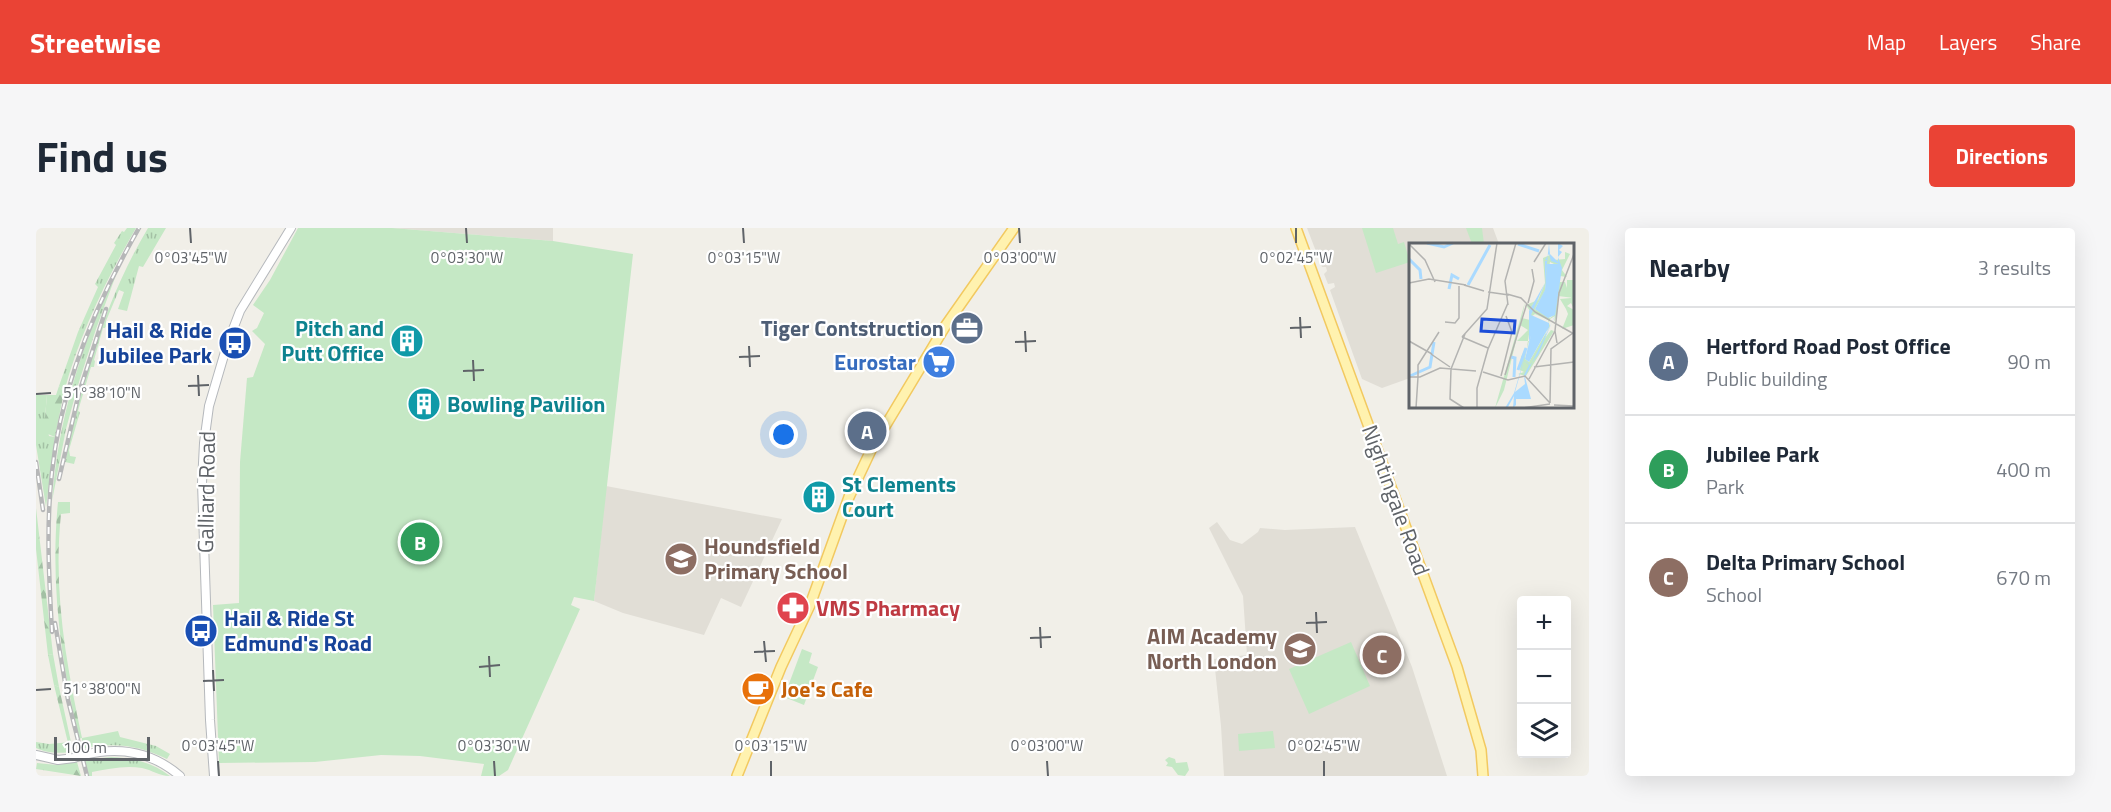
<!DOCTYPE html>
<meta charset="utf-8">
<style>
:root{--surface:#fff;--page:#f6f6f7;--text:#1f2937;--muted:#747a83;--line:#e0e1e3;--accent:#ea4335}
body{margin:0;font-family:"Titillium Web",sans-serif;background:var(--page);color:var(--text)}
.controls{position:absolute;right:18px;bottom:18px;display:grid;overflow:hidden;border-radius:6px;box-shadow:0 6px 24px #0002}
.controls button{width:54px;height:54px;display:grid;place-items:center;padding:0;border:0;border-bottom:2px solid var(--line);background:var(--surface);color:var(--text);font:30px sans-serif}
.scale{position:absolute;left:18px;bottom:15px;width:96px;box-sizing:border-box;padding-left:6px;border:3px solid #5f6368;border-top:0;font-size:16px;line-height:21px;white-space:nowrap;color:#5f6368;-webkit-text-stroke:4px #fff;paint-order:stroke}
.you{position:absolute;left:748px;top:207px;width:21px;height:21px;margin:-15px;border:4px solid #fff;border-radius:50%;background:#1a73e8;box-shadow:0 0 0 9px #1a73e833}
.badge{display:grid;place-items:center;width:39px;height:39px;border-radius:50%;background:var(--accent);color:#fff;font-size:20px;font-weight:700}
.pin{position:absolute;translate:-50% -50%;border:3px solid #fff;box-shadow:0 2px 6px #0006}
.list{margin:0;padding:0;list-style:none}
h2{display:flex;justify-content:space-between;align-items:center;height:78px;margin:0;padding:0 24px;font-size:26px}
h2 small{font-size:20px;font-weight:400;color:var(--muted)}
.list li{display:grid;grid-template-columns:39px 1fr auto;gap:18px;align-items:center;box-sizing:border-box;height:108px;padding:0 24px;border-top:2px solid var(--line)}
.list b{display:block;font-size:22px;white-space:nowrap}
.list p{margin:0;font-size:20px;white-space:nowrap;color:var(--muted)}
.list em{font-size:20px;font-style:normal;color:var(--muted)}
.icon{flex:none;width:33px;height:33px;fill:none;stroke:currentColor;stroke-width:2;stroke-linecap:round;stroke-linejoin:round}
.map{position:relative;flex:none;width:1553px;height:548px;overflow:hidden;border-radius:6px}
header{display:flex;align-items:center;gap:36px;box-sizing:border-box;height:84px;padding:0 30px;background:var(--accent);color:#fff}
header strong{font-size:28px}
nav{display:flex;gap:33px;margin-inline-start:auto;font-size:21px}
.intro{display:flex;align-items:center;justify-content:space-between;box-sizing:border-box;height:144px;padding:0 36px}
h1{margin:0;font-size:42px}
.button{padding:15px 27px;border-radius:6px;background:var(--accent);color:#fff;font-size:21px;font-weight:700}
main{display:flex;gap:36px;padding:0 36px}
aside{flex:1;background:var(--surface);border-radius:6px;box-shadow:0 6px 24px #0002}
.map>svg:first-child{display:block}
.education{fill:#e1ded6}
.grass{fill:url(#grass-tufts)}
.forest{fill:url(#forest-firs)}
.park{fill:#c5e8c5}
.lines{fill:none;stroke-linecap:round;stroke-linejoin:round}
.minor-casing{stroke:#b5b8bc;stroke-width:10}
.major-casing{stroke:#f2c960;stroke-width:12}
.minor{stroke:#fff;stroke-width:8}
.major{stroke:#fff2af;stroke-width:9}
.rail-casing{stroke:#b6b7b8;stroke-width:4.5}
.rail{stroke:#fff;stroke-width:2;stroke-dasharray:7;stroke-linecap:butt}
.minor-bridge-casing{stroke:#b5b8bc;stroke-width:10;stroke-linecap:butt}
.minor-bridge{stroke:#fff;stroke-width:8}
.ticks{fill:none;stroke:#5f6368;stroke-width:2}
.labels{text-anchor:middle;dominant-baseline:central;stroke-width:4.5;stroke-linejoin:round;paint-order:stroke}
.culture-label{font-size:22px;font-weight:bold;fill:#0d838f;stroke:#fff;text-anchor:start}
.service-label{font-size:22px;font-weight:bold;fill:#4e5e75;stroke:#fff;text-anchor:end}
.transit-label{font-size:22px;font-weight:bold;fill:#164399;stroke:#fff;text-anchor:end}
.shop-label{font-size:22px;font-weight:bold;fill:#366cbe;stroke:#fff;text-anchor:end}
.street-label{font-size:22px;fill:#5f6368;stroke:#fff}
.education-label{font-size:22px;font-weight:bold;fill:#785e54;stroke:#fff;text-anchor:start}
.health-label{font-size:22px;font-weight:bold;fill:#be3a42;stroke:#fff;text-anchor:start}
.food-label{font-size:22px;font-weight:bold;fill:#c56008;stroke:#fff;text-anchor:start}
.inset-river{fill:none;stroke:#aadaff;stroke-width:3}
.inset-road{fill:none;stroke:#b3b3b1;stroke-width:1.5}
.view{fill:#1d4ed8;fill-opacity:0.15;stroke:#1d4ed8;stroke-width:3}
.inset-edge{fill:none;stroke:#5f6368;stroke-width:3}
.ticks-label{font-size:15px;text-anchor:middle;fill:#5f6368;stroke:#fff;stroke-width:4.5;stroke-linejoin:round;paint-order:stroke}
</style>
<header>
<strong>Streetwise</strong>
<nav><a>Map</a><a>Layers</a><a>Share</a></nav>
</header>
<div class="intro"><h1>Find us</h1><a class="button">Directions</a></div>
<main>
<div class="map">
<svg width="1553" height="548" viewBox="0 0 1553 548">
<defs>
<pattern id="grass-tufts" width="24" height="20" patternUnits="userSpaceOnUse" patternTransform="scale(1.5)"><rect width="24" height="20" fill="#c5e8c5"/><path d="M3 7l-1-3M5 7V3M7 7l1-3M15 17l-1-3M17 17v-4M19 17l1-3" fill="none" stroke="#a3c0a4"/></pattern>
<pattern id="forest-firs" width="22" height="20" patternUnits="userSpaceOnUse" patternTransform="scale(1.5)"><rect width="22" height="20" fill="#c5e8c5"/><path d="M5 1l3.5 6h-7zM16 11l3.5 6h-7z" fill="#a3c0a4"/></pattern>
</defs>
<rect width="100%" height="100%" fill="#f1efe8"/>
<path class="education" d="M 356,0 L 517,0 L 517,13 Z
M 1271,0 L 1457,0 L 1463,16 L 1374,16 L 1374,150 L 1346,160 L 1326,151 L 1294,62 L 1299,59 L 1298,55 L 1292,56 L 1288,46 L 1291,43 L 1290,39 L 1286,39 Z
M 570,258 L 746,291 L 705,379 L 685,370 L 668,407 L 587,385 L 558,373 Z
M 1181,294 L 1194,312 L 1206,316 L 1222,304 L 1224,300 L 1249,302 L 1319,299 L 1376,439 L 1411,548 L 1188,548 L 1185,498 L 1178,431 L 1211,427 L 1207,368 L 1173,300 Z"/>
<path class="grass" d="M 91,0 L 100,0 C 70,52 44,105 28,164 L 23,158 L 42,104 L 62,59 L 59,56 L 80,17 L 78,15 L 86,3 L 88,4 Z
M 112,0 L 130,0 L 107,39 L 103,38 L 91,83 L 82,81 L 88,64 L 83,62 L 70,93 L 72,95 L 69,100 L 67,100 L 58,132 L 59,133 L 58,139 L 55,139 L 42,183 L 44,184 L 33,222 L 34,228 L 40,229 L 38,236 L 29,234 C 46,153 69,72 112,0 Z
M 80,47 L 60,101 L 42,157 L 30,201 L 16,273 C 22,194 44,117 80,47 Z
M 0,167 L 11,167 L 9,189 L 13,208 L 19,209 L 10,279 L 0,217 Z
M 17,426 L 23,459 L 18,457 L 12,427 Z
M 82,503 L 84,509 L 120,518 L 134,526 L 131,531 C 102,517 77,514 46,521 L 46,510 Z
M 0,514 L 13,516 L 35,514 L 38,524 C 24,525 13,526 0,520 Z
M 75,529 C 97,530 116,534 134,548 C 123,548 116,542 106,540 C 89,537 72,541 56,544 L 56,548 L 53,548 L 48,532 Z"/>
<path class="forest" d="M 23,158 L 28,164 L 19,209 L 7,204 L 5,198 L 9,189 L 11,167 L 20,167 Z
M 22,274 L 34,274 L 34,285 L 25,286 C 17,363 30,435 46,510 L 43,511 C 25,433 14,355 22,274 Z
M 0,280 L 17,426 L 12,427 L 0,321 Z
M 18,457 L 23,459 L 35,514 L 32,515 Z
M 41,534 L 45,548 L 0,541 L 1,535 L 21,537 Z"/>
<path class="park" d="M 262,0 L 356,0 L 517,13 L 597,26 L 558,373 L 538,369 L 535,377 L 544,381 L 472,542 L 463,548 L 445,548 L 448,536 L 384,528 L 345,527 L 279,534 L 183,535 L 177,377 L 203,375 L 204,234 L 211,150 L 217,149 L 229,116 L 216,103 L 221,100 L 228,85 L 217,77 L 234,52 Z
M 1326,0 L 1357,0 L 1362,16 L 1368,14 L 1374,34 L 1340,45 Z
M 1430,0 L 1446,0 L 1448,16 L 1436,16 Z
M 1315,414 L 1334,458 L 1273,486 L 1253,441 Z
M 766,421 L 776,425 L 773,435 L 782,439 L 768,477 L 748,469 Z
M 1237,503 L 1239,520 L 1203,523 L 1202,506 Z
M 1133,529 L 1139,531 L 1140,535 L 1151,534 L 1153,542 L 1149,548 L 1142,547 L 1136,539 L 1130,538 L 1132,535 L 1129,532 Z"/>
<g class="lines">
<defs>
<path id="minor" d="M 0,527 L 22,532 L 38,530
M 48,527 C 83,518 116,524 144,548
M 178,548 L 174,492 L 166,255 L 168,215 L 173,178 L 191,117 L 204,83 L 255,0"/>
<path id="major" d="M 1260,0 L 1421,439 L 1445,522 L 1447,548
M 701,548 L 745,439 L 774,377 L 813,269 L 836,220 L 910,97 L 978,0"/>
</defs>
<use href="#minor" class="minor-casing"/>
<use href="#major" class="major-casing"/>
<use href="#minor" class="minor"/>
<use href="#major" class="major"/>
<defs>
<path id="rail" d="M 0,234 L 7,282
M 23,251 L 43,165 L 70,81
M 19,395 L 32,472 L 51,548
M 16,404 C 13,350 10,297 16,244 C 25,157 60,75 103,0"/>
</defs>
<use href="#rail" class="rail-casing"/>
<use href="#rail" class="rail"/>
<defs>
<path id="minor-bridge" d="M 38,530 L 48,527"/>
</defs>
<use href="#minor-bridge" class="minor-bridge-casing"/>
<use href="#minor-bridge" class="minor-bridge"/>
</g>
<path class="ticks" d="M 154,0 L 155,15M 430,0 L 431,15M 707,0 L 708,15M 983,0 L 984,15M 1260,0 L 1260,15M 1264,89 L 1265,110M 1254,100 L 1275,99M 989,103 L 990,124M 979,114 L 1000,113M 713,118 L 714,139M 703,129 L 724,128M 437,132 L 438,153M 427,143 L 448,142M 162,147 L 163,168M 152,158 L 173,157M 0,166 L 15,165M 1280,384 L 1281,405M 1270,395 L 1291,394M 1004,399 L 1005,420M 994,410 L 1015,409M 728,413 L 730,434M 718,424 L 739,423M 453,428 L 454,449M 443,439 L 464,437M 177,442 L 178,463M 167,453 L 188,452M 0,462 L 15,461M 182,533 L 183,548M 458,533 L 459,548M 735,533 L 735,548M 1011,533 L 1012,548M 1288,533 L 1288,548"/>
<defs>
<symbol id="office-disc" viewBox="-11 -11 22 22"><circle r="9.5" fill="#5c6f8a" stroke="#fff"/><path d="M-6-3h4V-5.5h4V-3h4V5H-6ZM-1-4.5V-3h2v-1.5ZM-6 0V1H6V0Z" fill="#fff"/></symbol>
<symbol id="building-disc" viewBox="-11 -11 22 22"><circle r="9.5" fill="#0f9aa8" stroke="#fff"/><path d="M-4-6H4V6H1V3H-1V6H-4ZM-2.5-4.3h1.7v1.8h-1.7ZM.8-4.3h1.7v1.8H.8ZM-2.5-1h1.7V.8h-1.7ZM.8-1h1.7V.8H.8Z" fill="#fff"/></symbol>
<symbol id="bus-disc" viewBox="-11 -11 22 22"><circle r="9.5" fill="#1a4fb4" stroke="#fff"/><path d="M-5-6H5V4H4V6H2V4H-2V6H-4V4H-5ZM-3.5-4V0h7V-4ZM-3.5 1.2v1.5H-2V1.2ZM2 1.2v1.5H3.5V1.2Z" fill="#fff"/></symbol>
<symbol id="supermarket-disc" viewBox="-11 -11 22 22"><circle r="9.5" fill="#3f7fe0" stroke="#fff"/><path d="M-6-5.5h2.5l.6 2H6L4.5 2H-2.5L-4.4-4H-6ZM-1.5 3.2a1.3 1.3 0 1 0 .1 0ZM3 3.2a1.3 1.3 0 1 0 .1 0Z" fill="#fff"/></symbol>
<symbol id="school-disc" viewBox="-11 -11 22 22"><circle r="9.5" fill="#8d6e63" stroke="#fff"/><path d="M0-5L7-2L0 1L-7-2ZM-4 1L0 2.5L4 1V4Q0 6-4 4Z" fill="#fff"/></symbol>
<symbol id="pharmacy-disc" viewBox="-11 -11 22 22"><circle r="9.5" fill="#e0444e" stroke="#fff"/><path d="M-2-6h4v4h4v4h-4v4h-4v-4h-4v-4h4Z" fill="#fff"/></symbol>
<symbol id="cafe-disc" viewBox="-11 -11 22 22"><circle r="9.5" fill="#e8710a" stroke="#fff"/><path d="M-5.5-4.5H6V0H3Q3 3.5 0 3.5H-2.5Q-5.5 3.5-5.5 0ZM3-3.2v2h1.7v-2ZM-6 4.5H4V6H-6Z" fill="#fff"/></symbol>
</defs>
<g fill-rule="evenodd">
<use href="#office-disc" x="912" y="81" width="38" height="38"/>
<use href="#building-disc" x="352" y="94" width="38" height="38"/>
<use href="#bus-disc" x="180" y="96" width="38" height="38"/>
<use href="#supermarket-disc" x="884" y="115" width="38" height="38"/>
<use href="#building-disc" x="369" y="157" width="38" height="38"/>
<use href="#building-disc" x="764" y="250" width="38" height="38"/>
<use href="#school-disc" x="626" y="312" width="38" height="38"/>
<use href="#pharmacy-disc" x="738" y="361" width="38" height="38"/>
<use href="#bus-disc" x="146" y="384" width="38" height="38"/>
<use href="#school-disc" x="1245" y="402" width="38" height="38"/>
<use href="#cafe-disc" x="703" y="442" width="38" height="38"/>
</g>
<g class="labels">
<g class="culture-label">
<text x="348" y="100" text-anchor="end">Pitch and<tspan x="348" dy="25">Putt Office</tspan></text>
<text x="411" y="176">Bowling Pavilion</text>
<text x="806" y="256">St Clements<tspan x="806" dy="25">Court</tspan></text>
</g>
<g class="service-label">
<text x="908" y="100">Tiger Contstruction</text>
</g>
<g class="transit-label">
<text x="176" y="102">Hail &amp; Ride<tspan x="176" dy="25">Jubilee Park</tspan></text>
<text x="188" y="390" text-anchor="start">Hail &amp; Ride St<tspan x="188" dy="25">Edmund's Road</tspan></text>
</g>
<g class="shop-label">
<text x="880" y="134">Eurostar</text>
</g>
<g class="street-label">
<text transform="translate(170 264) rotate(-89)">Galliard Road</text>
<text transform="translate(1360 272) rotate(70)">Nightingale Road</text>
</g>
<g class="education-label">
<text x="668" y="318">Houndsfield<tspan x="668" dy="25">Primary School</tspan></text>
<text x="1241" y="408" text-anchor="end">AIM Academy<tspan x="1241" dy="25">North London</tspan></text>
</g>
<g class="health-label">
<text x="780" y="380">VMS Pharmacy</text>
</g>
<g class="food-label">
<text x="745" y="461">Joe's Cafe</text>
</g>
</g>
<g transform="translate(1373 15)">
<rect width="165" height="165" fill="#f1efe8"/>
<path d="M 156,9 L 161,11 L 153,27 L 158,34 L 151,33 L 150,39 L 156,39 L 158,45 L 158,37 L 165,37 L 165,55 L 149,53 L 148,73 L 145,79 L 146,73 L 141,76 L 136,95 L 142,87 L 145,88 L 117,133 L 109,131 L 115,129 L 111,127 L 112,114 L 117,104 L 115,115 L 120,98 L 108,98 L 119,87 L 111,82 L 95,147 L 86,165 L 116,59 L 113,75 L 121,77 L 124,61 L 121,68 L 117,62 L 129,57 L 136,40 L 134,15 L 141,12 L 145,17 L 156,16 ZM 141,19 L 151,24 L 147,50 L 136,46 ZM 136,48 L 147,51 L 145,72 L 141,75 L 126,66 ZM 126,71 L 139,77 L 141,83 L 120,119 L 116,116 L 123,73 Z" fill="#c5e8c5" fill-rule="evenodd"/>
<path d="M 165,42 L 165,66 L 162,60 L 158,63 L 165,67 L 165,82 L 153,86 L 159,71 L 157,66 L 149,67 L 157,66 L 151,56 L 162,55 Z" fill="#c5e8c5"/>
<path d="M 140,0 L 141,11 L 149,19 L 149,0 L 154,3 L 150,7 L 153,9 L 149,14 L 153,25 L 146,73 L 116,134 L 122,156 L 107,156 L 107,162 L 104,165 L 105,153 L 99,164 L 103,165 L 96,165 L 105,150 L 120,99 L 120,68 L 136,40 ZM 140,11 L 142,18 L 150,21 L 138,21 L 136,47 L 126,66 L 139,75 L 146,72 L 129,112 L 121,122 L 115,117 L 122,92 L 116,116 L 120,119 L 140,84 L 140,80 L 122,72 L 136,40 L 136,18 L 141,18 L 136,17 ZM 115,117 L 120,122 L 115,132 L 116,141 L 106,149 Z" fill="#aadaff" fill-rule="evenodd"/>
<path class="inset-river" d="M 18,0 L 35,4 L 44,0M 109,1 L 130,8M 0,16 L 11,27 L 12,36M 59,42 L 81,2M 40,46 L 43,32 L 50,36M 102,114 L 106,115 L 105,134M 109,127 L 117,105M 1,133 L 21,124 L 25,99"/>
<path class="inset-road" d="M 0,1 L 16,17 L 26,39M 125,19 L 137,0M 0,40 L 20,36 L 57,42M 55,42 L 75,48M 79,49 L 100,52M 98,51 L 112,55 L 126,69 L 165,91M 119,60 L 125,38 L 123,26M 99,62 L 96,38 L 107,0M 36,79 L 46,80 L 50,75 L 50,43M 53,94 L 79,105M 53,94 L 78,66 L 88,0M 0,98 L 23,111M 148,100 L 146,88 L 150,50 L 165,11M 79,106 L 99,60M 22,111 L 41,124M 125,124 L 165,119M 42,126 L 56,91M 42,126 L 41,156 L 55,165M 74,129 L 99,137 L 116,133 L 141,160M 96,132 L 118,60M 92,133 L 103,89 L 97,73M 0,134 L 11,134 L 31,125 L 67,128M 9,135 L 9,122 L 30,89M 120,136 L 146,88M 141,160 L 142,106 L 164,90M 145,162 L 165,163M 7,165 L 9,134M 68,165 L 68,145 L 79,106M 114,165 L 141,161"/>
<path class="view" d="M 73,76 L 106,78 L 105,90 L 72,88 Z"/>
<rect width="165" height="165" class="inset-edge"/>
</g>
<g class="ticks-label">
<text x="155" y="35">0°03'45"W</text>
<text x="431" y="35">0°03'30"W</text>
<text x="708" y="35">0°03'15"W</text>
<text x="984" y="35">0°03'00"W</text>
<text x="1260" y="35">0°02'45"W</text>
<text x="66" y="170">51°38'10"N</text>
<text x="66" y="466">51°38'00"N</text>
<text x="182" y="523">0°03'45"W</text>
<text x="458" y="523">0°03'30"W</text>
<text x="735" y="523">0°03'15"W</text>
<text x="1011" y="523">0°03'00"W</text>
<text x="1288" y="523">0°02'45"W</text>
</g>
</svg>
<div class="controls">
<button>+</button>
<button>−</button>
<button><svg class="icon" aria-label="layers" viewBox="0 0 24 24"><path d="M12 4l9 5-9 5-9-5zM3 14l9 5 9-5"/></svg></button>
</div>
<div class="scale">100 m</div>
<div class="you"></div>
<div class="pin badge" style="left:831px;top:203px;background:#5c6f8a">A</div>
<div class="pin badge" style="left:384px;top:314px;background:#2e9e5b">B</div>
<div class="pin badge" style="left:1346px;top:427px;background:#8d6e63">C</div>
</div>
<aside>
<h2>Nearby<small>3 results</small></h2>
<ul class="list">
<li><span class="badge" style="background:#5c6f8a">A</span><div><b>Hertford Road Post Office</b><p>Public building</p></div><em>90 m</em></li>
<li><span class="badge" style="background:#2e9e5b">B</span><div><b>Jubilee Park</b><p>Park</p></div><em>400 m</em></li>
<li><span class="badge" style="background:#8d6e63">C</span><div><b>Delta Primary School</b><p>School</p></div><em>670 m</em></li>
</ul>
</aside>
</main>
